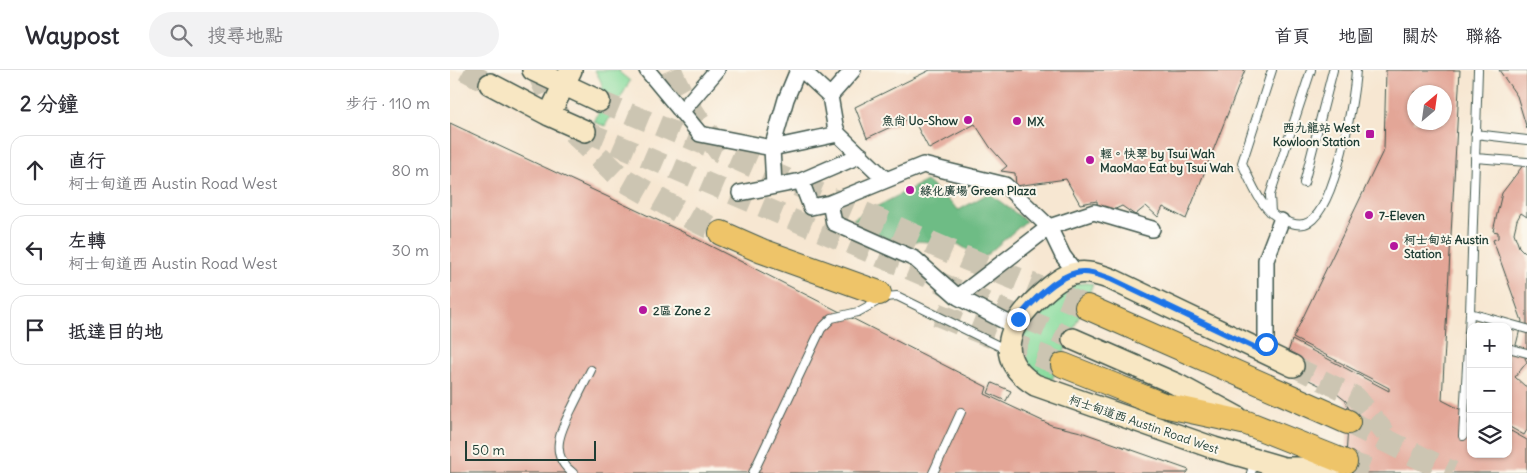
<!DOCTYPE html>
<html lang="zh-TW">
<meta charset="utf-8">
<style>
:root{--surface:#fff;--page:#f2f2f3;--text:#2b2b33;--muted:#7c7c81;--line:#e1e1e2}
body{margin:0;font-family:Delius,"LXGW WenKai TC",sans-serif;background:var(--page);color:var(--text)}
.controls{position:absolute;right:15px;bottom:15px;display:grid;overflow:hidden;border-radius:10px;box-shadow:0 1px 4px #0004}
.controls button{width:45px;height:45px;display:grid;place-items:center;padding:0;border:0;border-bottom:1px solid var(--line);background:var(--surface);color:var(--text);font:25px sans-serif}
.compass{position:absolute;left:957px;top:15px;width:45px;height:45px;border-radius:50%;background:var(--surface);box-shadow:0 1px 4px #0004;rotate:29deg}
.scale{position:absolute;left:15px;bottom:12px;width:131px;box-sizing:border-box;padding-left:5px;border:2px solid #1f3d34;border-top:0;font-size:14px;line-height:18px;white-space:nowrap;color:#1f3d34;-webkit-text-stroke:4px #fbf7ec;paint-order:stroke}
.stop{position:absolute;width:15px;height:15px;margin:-11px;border:4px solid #1a73e8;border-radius:50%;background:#fff}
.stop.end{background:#1a73e8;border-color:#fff;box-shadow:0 1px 5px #0008}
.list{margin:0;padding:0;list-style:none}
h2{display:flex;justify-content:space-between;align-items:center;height:65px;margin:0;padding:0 20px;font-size:21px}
h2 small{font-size:16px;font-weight:400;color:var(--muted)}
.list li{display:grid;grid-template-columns:32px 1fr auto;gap:15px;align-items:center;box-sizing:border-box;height:70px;margin:0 10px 10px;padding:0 10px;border:1px solid var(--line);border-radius:15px}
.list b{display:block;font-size:19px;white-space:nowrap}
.list p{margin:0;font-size:16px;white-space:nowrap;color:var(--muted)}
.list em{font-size:16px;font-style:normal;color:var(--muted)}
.icon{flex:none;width:28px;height:28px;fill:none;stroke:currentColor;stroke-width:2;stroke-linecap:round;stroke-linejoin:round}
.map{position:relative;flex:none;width:1077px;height:403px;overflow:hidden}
header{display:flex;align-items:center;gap:30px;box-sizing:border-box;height:70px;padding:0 25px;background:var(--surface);border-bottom:1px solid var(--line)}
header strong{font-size:24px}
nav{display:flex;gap:28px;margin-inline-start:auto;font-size:18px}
.search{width:350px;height:45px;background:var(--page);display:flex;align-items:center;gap:12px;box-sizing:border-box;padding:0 18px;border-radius:28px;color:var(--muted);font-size:19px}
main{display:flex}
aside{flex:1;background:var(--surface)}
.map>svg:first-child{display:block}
.green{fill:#89dc9e;stroke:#548c69}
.forest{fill:#6ebc85;stroke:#467c5c}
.building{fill:#e3a697;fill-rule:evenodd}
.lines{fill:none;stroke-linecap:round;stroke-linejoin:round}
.secondary-tunnel{stroke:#ccc5b2;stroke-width:21;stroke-dasharray:21 11;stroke-linecap:butt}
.primary-tunnel{stroke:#ccc5b2;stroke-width:24;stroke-dasharray:24 12;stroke-linecap:butt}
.lane-casing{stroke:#3f564c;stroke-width:10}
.street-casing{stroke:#3f564c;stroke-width:18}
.secondary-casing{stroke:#3f564c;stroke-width:24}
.primary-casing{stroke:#3f564c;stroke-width:26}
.lane{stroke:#fff;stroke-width:8}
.street{stroke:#fff;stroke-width:15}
.secondary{stroke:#f8e7c3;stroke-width:21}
.primary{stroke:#eec469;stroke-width:24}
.route{stroke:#1a73e8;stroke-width:6}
.poi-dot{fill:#b5179e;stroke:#fbf7ec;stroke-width:2}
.labels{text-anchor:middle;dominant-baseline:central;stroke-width:4;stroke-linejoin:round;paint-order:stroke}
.poi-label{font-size:12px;font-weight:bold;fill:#1f3d34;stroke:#fbf7ec;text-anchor:start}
.street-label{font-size:12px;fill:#1f3d34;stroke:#fbf7ec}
</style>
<header>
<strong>Waypost</strong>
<div class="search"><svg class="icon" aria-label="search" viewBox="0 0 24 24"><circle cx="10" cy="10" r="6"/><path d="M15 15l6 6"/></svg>搜尋地點</div>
<nav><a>首頁</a><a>地圖</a><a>關於</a><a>聯絡</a></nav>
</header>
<main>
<aside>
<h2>2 分鐘<small>步行 · 110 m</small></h2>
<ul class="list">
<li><svg class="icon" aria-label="ahead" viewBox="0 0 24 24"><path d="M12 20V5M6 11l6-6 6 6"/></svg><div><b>直行</b><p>柯士甸道西 Austin Road West</p></div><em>80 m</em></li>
<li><svg class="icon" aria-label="left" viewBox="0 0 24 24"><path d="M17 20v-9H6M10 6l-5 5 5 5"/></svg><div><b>左轉</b><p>柯士甸道西 Austin Road West</p></div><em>30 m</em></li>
<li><svg class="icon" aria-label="arrive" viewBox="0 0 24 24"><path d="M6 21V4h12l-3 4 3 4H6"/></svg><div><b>抵達目的地</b></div></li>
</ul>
</aside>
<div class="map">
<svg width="1077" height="403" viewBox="0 0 1077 403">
<rect width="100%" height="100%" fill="#fbf7ec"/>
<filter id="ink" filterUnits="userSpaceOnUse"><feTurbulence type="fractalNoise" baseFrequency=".02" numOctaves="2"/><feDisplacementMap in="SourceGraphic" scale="10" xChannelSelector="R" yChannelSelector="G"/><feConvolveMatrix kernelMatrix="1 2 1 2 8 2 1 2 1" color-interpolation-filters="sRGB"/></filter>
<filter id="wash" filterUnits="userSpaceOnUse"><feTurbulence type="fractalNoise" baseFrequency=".0096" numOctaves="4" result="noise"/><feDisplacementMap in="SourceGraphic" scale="20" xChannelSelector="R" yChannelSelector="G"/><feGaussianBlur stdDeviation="1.12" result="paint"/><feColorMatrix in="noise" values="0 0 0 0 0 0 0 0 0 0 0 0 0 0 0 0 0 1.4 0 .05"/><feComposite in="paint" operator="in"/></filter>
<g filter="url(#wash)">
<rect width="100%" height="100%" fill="#f7e7d2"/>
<path class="green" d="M 145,0 L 170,0 L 169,2 L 180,11 L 155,56 L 144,52 C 150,41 154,27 152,15 C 151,10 147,5 145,0 Z
M 637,213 L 643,214 L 599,317 L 589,312 L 569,283 L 569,270 L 573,257 L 598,230 L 622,214 Z"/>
<path class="forest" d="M 476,111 L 509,140 L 539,123 L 576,151 L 532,189 L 508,174 L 437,169 L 403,149 Z"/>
<g id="blocks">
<path class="building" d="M 480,0 L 795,0 L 736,149 L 713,137 L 708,147 L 696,136 L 685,145 L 672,136 L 648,147 L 647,131 L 630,134 L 616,109 L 566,116 L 565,103 L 551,101 L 557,96 L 540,77 L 525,54 L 479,79 L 462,47 L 417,68 L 405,37 Z
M 936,0 L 1010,0 L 992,330 L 1021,345 L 1021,384 L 1058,384 L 1058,365 L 1061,361 L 1077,370 L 1077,403 L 895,403 L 899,340 L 896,331 L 887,324 L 841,301 L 837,285 L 842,270 L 939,321 L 939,318 L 843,268 L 934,79 ZM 964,22 L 994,22 L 994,52 L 964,52 Z
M 1049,0 L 1077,0 L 1077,59 L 1067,26 Z
M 0,53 L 235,163 L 537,317 L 535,324 L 601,355 L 631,362 L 739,400 L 737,403 L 0,403 Z
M 1077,90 L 1077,147 L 1071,143 L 1067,150 L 1064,163 L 1069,177 L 1077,185 L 1077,285 L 1075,288 L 1077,292 L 1065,307 L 1075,316 L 1077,316 L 1077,360 L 1074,365 L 1058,356 L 1058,284 L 1066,275 L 1072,251 L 1043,170 L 1048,168 L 1048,162 L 1043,161 L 1052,123 Z
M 542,313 L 561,321 L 556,331 L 538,323 Z"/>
</g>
</g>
<g filter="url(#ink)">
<use href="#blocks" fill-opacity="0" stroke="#3f564c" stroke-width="1"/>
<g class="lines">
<path class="secondary-tunnel" d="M 14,0 L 40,14
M 149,31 L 270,81
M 135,61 L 623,269
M 843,296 L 906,327 L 945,375"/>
<path class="primary-tunnel" d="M 90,0 L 90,5 L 108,47 L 171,108 L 243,149 L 271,163
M 220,0 C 232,30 251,55 270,81 L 515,188 L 637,237
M 487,244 L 613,295
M 898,352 L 1002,403
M 895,392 L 927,403"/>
<defs>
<path id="lane" d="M 822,0 L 792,93 C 802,115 814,148 841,153 C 847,155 854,155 859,152 C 886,136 904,31 906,0
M 1025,64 L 1077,70
M 1025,88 L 1077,92
M 854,113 L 883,0
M 821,143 L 820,125 L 861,0
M 1020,243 L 1077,259
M 1058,278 L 1077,283
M 1013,366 L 1020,243 L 1028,0
M 123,403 C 97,384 112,358 123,336 C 129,324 135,312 141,300
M 303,403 L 371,259 L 382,248 L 408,242 L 435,227 L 447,226 L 557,280
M 483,403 L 511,342
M 801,403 L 805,390"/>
<path id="street" d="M 197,0 L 250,64 L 322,78 L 388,64
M 352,0 L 380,26 L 385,55 L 388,64 L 436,110
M 380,26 L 403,0
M 231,42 L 267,0
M 351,111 L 411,85
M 324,116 L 322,78 L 336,29 L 348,0
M 290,123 L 351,111 L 361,137 L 380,133 L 384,153 L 465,189 L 508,227 L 564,256
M 380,133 L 473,95 L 555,115 L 599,157 L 613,186 L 626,203
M 508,227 L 599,157 L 644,142 L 702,159
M 814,282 L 816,267 L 816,190 L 831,151"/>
<path id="secondary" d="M 83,0 L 149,31
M 40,14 L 99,45 L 135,61
M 99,45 L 121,0
M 623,269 L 726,314 L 787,347
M 843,296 L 661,209 C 650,205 638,201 627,203 C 613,205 601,216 591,225 C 560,253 541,287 585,315 L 764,378 L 834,398 L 868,398 L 895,392"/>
<path id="primary" d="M 271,163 L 312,181 L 429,223
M 637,237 L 898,352
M 613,295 L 713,335 L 797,353 L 895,392"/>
</defs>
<use href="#lane" class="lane-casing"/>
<use href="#street" class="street-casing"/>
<use href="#secondary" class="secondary-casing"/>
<use href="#primary" class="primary-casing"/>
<use href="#lane" class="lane"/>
<use href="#street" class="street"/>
<use href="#secondary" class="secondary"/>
<use href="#primary" class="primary"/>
</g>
</g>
<g class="lines" filter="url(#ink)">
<path class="route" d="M 568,249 C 580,233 606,207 626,203 C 638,200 650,205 661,209 L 814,282 L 816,274"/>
</g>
<g class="poi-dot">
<circle cx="518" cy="50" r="5"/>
<circle cx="567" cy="51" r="5"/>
<rect x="915" y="59" width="10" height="10" rx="2.5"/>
<circle cx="640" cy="90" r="5"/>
<circle cx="460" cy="120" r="5"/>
<circle cx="919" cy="145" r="5"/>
<circle cx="944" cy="176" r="5"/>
<circle cx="193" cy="240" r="5"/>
</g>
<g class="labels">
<g class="poi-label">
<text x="508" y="50" text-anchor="end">魚尚 Uo-Show</text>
<text x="577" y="51">MX</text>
<text x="910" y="57" text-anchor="end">西九龍站 West<tspan x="910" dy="14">Kowloon Station</tspan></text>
<text x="650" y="83">輕。快翠 by Tsui Wah<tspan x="650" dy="14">MaoMao Eat by Tsui Wah</tspan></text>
<text x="470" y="120">綠化廣場 Green Plaza</text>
<text x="929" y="145">7-Eleven</text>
<text x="954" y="169">柯士甸站 Austin<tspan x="954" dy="14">Station</tspan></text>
<text x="203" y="240">2區 Zone 2</text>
</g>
<g class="street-label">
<text transform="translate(694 354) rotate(19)">柯士甸道西 Austin Road West</text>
</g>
</g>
</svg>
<div class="controls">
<button>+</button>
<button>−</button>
<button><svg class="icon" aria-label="layers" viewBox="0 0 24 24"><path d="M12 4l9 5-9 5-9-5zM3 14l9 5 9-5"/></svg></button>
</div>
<svg class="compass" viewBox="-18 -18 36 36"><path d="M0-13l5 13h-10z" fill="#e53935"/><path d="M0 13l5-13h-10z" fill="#7c7c81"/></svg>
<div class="scale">50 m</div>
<div class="stop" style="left:816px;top:274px"></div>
<div class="stop end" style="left:568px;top:249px"></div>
</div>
</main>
